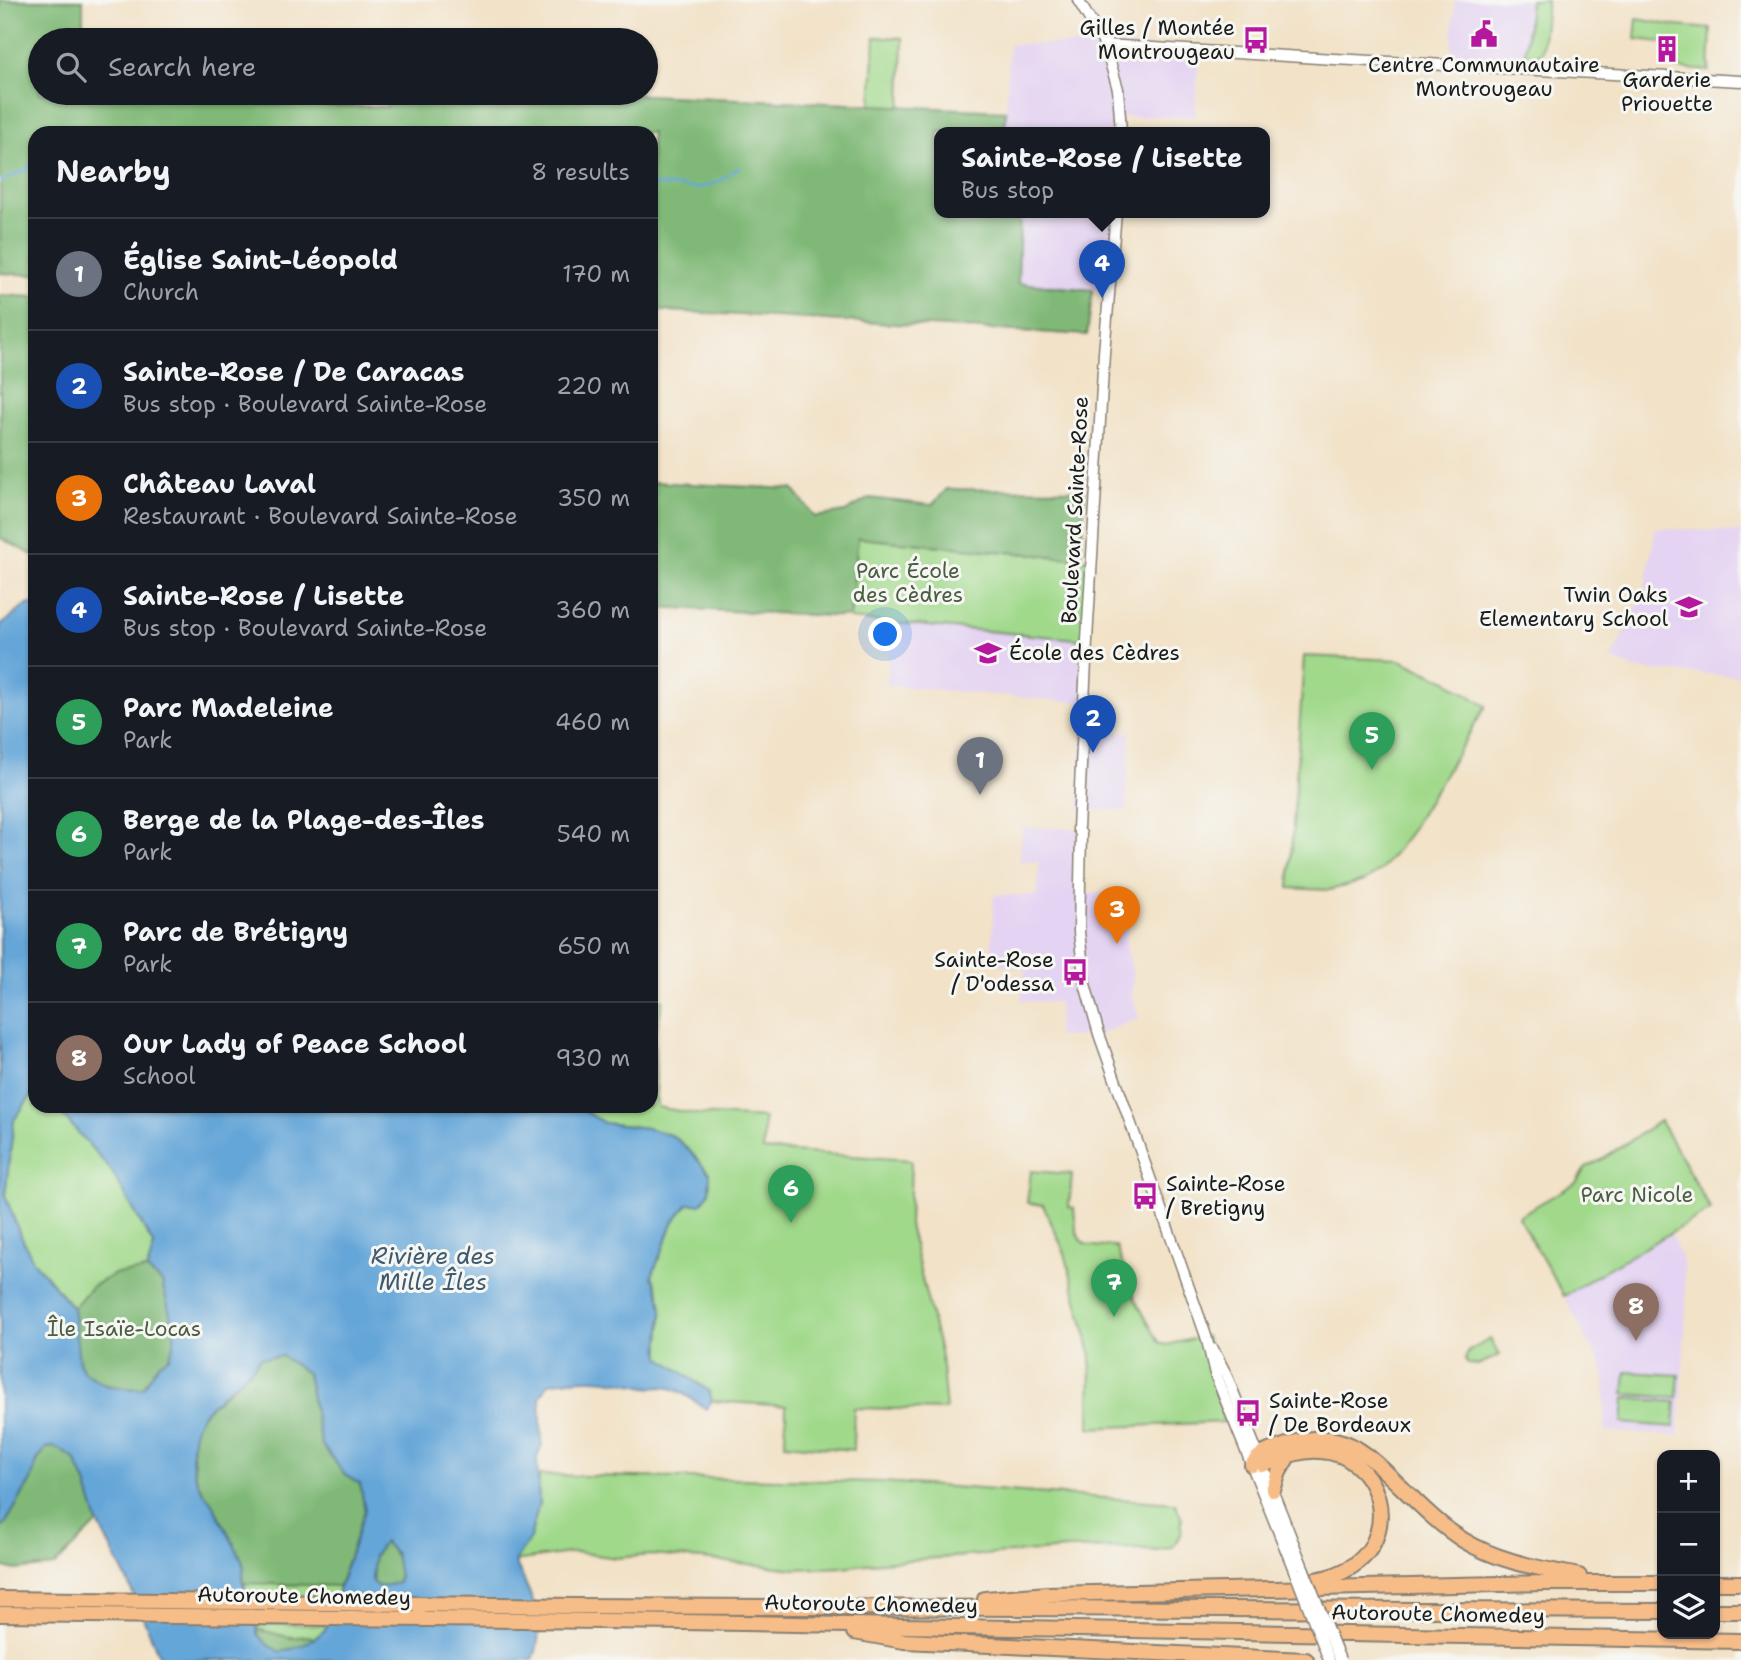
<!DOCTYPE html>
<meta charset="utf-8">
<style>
:root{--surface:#171b24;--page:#20242c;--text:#f1f3f6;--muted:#9ea1a6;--line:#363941;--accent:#d690ce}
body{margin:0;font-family:"Shantell Sans",sans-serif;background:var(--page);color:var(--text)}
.controls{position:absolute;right:21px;bottom:21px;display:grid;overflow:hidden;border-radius:14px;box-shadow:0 2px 5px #0004}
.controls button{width:63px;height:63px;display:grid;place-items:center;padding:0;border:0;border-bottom:2px solid var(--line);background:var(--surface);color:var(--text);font:35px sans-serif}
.you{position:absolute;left:886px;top:635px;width:24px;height:24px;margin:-18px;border:5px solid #fff;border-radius:50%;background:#1a73e8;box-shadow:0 0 0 10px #1a73e833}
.badge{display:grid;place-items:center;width:46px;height:46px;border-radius:50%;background:var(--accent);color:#fff;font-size:23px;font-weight:700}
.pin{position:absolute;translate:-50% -58px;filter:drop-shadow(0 2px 4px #0008)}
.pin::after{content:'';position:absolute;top:37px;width:24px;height:21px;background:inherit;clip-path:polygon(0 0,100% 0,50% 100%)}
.popup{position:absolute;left:934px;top:127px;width:336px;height:91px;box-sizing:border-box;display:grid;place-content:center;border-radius:14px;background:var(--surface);filter:drop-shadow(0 2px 5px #0005);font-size:23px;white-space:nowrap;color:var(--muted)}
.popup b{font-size:26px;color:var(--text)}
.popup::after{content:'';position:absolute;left:50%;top:100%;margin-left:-14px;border:14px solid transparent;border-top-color:var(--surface)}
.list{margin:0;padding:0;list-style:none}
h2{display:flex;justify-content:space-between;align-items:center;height:91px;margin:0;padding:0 28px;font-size:30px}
h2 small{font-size:23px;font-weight:400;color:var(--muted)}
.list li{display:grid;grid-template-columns:46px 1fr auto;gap:21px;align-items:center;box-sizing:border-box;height:112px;padding:0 28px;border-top:2px solid var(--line)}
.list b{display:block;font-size:26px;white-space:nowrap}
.list p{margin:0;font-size:23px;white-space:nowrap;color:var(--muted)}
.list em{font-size:23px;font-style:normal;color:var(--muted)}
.icon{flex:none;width:38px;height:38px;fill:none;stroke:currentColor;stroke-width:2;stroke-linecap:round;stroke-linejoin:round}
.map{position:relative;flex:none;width:1741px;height:1660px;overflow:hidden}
.search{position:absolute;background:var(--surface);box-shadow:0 2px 5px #0004;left:28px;top:28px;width:630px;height:77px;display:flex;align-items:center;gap:18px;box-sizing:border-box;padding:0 24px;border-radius:38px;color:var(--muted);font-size:26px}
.panel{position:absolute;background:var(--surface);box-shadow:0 2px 5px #0004;left:28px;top:126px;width:630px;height:987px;border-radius:21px}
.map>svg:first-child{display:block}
.built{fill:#e4d3f2}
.green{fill:#a1d98b;stroke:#5e7a54;stroke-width:2}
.forest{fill:#80b977;stroke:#4e6a4a;stroke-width:2}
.water{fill:#65a6d8;stroke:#40617a;stroke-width:2;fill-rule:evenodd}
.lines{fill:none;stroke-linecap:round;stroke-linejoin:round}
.stream{stroke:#65a6d8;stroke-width:2.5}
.minor-casing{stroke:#877f72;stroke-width:13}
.highway-casing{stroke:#877f72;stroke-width:18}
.minor{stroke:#fff;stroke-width:10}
.highway{stroke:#f7bd88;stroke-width:14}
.minor-bridge-casing{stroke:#877f72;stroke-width:13;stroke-linecap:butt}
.minor-bridge{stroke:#fff;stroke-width:10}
.labels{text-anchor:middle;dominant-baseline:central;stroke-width:6;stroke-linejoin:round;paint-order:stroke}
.poi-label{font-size:21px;fill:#1c1c1c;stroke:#f6f6f2;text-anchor:end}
.street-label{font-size:21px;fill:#1c1c1c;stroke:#f6f6f2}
.park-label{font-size:21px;fill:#4b5e43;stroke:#f6f6f2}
.water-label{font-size:23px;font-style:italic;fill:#3d5a71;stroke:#f6f6f2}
</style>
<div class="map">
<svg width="1741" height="1660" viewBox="0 0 1741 1660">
<rect width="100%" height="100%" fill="#f6f6f2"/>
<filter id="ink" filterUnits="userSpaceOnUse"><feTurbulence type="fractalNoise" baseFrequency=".0143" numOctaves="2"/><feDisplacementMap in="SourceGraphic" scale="14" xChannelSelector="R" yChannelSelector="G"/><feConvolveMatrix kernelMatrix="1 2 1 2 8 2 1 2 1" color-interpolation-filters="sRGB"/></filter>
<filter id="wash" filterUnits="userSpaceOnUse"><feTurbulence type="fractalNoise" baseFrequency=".00686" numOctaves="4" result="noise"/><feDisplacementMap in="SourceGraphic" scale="28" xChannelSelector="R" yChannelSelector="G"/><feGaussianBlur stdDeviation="1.57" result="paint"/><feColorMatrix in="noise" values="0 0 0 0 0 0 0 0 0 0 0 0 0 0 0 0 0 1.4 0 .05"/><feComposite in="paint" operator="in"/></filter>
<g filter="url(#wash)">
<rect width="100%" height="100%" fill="#f2e2c7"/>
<path class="built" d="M 1455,0 L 1530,0 L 1525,59 L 1451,54 Z
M 1009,44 L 1105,45 L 1199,50 L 1195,116 L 1122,117 L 1120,132 L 1005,132 Z
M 1020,212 L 1115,212 L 1110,291 L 1018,283 Z
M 1656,528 L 1741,532 L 1741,676 L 1637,670 L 1611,659 L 1644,593 Z
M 892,622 L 1087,640 L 1084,703 L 886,685 Z
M 1082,731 L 1130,732 L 1126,811 L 1079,810 Z
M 1023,827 L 1078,829 L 1080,897 L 1088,893 L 1123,895 L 1128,911 L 1126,948 L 1133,974 L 1132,994 L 1139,1018 L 1099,1034 L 1105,1051 L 1093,1052 L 1088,1036 L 1057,1037 L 1059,1002 L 1021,1001 L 1025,969 L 991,963 L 994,895 L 1037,895 L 1039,862 L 1019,861 Z
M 1671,1232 L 1684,1267 L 1686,1307 L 1679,1436 L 1605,1431 L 1605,1378 L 1601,1365 L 1564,1296 L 1607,1269 Z"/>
<path class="green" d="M 1530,0 L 1547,0 L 1542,52 L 1533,59 L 1525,59 Z
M 1637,19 L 1677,26 L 1711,29 L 1709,71 L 1674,68 L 1676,44 L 1635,39 Z
M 875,37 L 903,38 L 901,107 L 871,106 Z
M 858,538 L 1091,560 L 1087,640 L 850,619 Z
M 1304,656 L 1400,660 L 1445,680 L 1486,706 L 1408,835 L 1382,869 L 1365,881 L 1329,890 L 1289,888 Z
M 651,999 L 663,1000 L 654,1037 L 657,1107 L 696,1114 L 764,1118 L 763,1150 L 911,1160 L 909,1225 L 941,1356 L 946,1410 L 854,1408 L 853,1450 L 785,1444 L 786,1406 L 712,1401 L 709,1391 L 660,1357 C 658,1341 663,1326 662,1310 C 661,1297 658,1288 652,1276 L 674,1221 L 688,1204 L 701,1203 L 709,1193 L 710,1174 L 688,1149 L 673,1136 L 647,1128 L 604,1123 L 577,1106 L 651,1106 Z
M 35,1090 L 35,1106 L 53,1106 L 61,1113 L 111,1170 L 154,1246 L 147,1270 L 115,1274 L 92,1286 L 73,1308 L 33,1261 L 19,1232 L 5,1195 L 14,1120 Z
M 1660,1121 L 1711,1210 L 1607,1269 L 1564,1296 L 1518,1216 L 1576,1183 L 1586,1167 L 1599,1161 Z
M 1031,1171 L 1072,1174 L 1069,1207 L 1074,1208 C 1077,1245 1079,1248 1116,1246 L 1135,1299 L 1159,1342 L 1166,1345 L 1206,1336 L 1224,1422 L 1090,1428 L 1091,1353 L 1065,1253 L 1043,1205 L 1027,1203 Z
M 1490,1339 L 1500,1355 L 1478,1365 L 1468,1364 L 1465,1359 L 1469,1351 Z
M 1626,1372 L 1679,1375 L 1677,1398 L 1624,1394 Z
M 1624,1398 L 1676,1402 L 1674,1427 L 1622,1423 Z
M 539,1475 L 882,1482 L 1175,1503 L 1182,1519 L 1181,1535 L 1172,1547 L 1156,1551 L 1123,1548 L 1067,1549 L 881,1562 L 844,1567 L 795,1569 L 702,1559 L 651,1555 L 616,1558 L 576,1552 L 515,1561 L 530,1538 L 539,1503 Z
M 244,1583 L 339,1586 L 337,1596 L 247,1595 Z
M 257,1624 L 327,1625 L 325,1630 L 314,1640 L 312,1637 C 305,1636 300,1637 293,1637 C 281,1637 268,1633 257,1629 Z"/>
<path class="forest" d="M 0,0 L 83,0 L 83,40 L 40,40 L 40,93 L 257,93 L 257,104 L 387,107 L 387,93 L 602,93 L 1006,111 L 1005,132 L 939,132 L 939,212 L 1020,212 L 1018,283 L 1093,290 L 1087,335 L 651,310 L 651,133 L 35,133 L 35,275 L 0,273 Z
M 0,295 L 35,297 L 35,556 L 0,538 Z
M 651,482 L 793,489 L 815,517 L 845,512 L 869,498 L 932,505 L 947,489 L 1085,490 L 1081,559 L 858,538 L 850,617 L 651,607 Z
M 147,1270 L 162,1282 L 174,1330 L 174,1345 L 169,1357 L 159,1364 L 143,1388 C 123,1390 88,1386 80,1364 C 75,1350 74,1323 73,1308 L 92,1286 L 115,1274 Z
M 282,1356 L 307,1373 L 321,1443 L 345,1475 L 360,1484 L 365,1510 L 339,1586 L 244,1583 L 242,1580 L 244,1568 L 241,1558 L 212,1504 L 198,1484 L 194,1467 L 192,1437 L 196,1423 L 205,1411 L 251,1371 L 260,1358 Z
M 55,1447 L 75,1459 L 86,1483 L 98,1523 L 54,1566 L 15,1570 L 0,1566 L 0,1530 L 8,1519 L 31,1480 L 37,1461 L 46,1448 Z
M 384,1542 C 396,1553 402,1566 398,1583 L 379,1587 L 372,1582 L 374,1556 Z
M 257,1629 L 292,1638 L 308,1636 L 312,1637 L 314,1640 L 298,1648 L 280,1652 C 271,1648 258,1640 257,1629 Z"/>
<path class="water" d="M 35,603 L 35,784 L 31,793 L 35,804 L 35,1090 L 14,1120 L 5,1195 L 19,1232 L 33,1261 L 73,1308 L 79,1362 L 84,1372 L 105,1385 L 129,1389 L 143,1388 L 159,1364 L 169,1357 L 174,1345 L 174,1330 L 162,1282 L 147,1270 L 154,1246 L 111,1170 L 61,1113 L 53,1106 L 577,1106 L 604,1123 L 647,1128 L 673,1136 L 688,1149 L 710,1174 L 709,1193 L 701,1204 L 688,1204 L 674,1221 L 652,1276 C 658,1288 661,1297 662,1310 C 663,1326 658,1341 660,1357 L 709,1391 L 712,1401 L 706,1409 C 696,1402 685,1393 673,1389 C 664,1385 655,1389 646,1387 C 608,1379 589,1376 549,1383 L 540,1397 L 542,1445 L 537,1458 L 539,1503 L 530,1538 L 515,1561 C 531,1597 548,1620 533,1660 L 161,1660 L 127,1580 L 98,1523 L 86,1483 L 75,1459 L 55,1447 L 46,1448 L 37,1461 L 31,1480 L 8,1519 L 0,1530 L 0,625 C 15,618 17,606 35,603 ZM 282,1356 L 307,1373 L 321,1443 L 345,1475 L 360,1484 L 365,1510 L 325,1630 C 311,1642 298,1649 280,1652 L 268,1645 L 257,1634 L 257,1626 L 242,1580 L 244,1568 L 241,1558 C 232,1541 223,1523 213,1505 C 209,1498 201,1491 198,1483 C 189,1462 189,1428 205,1411 C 222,1392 245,1379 260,1358 ZM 384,1542 L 395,1553 L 399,1577 L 398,1583 L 379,1587 L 372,1582 L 374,1556 Z"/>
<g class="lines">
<path class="stream" d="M 80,133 L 107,133
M 0,182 L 25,170 L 35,161
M 651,185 L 699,188 L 718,182 L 740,167"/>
</g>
</g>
<g filter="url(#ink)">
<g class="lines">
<defs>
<path id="minor" d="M 1078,0 L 1105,45 L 1118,89 L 1121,132
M 1105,45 L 1334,59 L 1741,81
M 1116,212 L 1104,353 L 1087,640 L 1078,829 L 1081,834 L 1079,932 L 1085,984 L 1099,1034 L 1206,1336 L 1215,1374 L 1294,1570
M 1213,1349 L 1226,1374 L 1304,1570"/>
<path id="highway" d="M 1252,1465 C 1262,1451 1272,1450 1287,1445 C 1339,1426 1364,1450 1399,1485 C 1419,1504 1439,1525 1463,1540 C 1499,1562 1539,1568 1579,1576
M 1263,1465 C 1281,1458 1300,1449 1320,1451 C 1379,1454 1402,1531 1354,1565 C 1339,1576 1321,1579 1304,1582
M 1273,1490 L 1279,1472 L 1288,1456
M 1715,1583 L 1741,1583
M 0,1599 L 574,1606 L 1662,1611
M 985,1599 L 1048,1594 L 1545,1583 L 1662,1583
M 1715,1611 L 1741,1611
M 0,1614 L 682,1622 L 1741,1641
M 854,1632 L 904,1641 L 1306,1660"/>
</defs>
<use href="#minor" class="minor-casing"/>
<use href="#highway" class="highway-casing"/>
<use href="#minor" class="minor"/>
<use href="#highway" class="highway"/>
<defs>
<path id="minor-bridge" d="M 1294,1570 L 1329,1660
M 1304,1570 L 1340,1660"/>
</defs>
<use href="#minor-bridge" class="minor-bridge-casing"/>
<use href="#minor-bridge" class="minor-bridge"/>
</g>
</g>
<defs>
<symbol id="civic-bare" viewBox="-9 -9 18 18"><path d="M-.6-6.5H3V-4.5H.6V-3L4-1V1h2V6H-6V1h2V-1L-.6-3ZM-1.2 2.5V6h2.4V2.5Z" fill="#b5179e" stroke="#f6f6f2" stroke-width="2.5" paint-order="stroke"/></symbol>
<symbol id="bus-bare" viewBox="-9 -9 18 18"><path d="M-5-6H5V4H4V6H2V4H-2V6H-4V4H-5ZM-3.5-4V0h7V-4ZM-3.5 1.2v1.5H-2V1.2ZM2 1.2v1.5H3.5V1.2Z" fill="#b5179e" stroke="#f6f6f2" stroke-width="2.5" paint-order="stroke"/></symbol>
<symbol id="building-bare" viewBox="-9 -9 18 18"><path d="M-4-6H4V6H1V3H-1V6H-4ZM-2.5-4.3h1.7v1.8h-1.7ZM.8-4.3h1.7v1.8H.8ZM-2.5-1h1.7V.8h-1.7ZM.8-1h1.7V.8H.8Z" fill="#b5179e" stroke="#f6f6f2" stroke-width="2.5" paint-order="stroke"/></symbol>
<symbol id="school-bare" viewBox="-9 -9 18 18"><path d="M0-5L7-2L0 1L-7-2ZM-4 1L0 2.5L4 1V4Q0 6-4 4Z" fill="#b5179e" stroke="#f6f6f2" stroke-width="2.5" paint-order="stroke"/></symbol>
</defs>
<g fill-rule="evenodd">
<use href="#civic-bare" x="1465" y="15" width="38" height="38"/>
<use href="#bus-bare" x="1237" y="21" width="38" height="38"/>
<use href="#building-bare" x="1648" y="30" width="38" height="38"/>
<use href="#school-bare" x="1670" y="588" width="38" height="38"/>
<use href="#school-bare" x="969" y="634" width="38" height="38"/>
<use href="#bus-bare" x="1056" y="953" width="38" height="38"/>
<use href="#bus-bare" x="1126" y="1177" width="38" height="38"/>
<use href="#bus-bare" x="1229" y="1394" width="38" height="38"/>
</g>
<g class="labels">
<g class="poi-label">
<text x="1235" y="28">Gilles / Montée<tspan x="1235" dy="24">Montrougeau</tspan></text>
<text x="1484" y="65" text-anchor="middle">Centre Communautaire<tspan x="1484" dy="24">Montrougeau</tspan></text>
<text x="1667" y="80" text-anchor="middle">Garderie<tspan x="1667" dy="24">Priouette</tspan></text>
<text x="1668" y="595">Twin Oaks<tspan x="1668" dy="24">Elementary School</tspan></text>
<text x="1009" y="653" text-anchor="start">École des Cèdres</text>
<text x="1054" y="960">Sainte-Rose<tspan x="1054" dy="24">/ D'odessa</tspan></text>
<text x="1166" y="1184" text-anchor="start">Sainte-Rose<tspan x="1166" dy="24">/ Bretigny</tspan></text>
<text x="1269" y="1401" text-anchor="start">Sainte-Rose<tspan x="1269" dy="24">/ De Bordeaux</tspan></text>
</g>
<g class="street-label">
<text transform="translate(1075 510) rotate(-87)">Boulevard Sainte-Rose</text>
<text transform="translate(304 1596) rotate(1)">Autoroute Chomedey</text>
<text transform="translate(871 1604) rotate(1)">Autoroute Chomedey</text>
<text transform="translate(1438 1614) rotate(1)">Autoroute Chomedey</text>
</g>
<g class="park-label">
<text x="908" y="571">Parc École<tspan x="908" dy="24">des Cèdres</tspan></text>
<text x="1637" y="1195">Parc Nicole</text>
<text x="124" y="1329">Île Isaïe-Locas</text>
</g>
<g class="water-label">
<text x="433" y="1256">Rivière des<tspan x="433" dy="26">Mille Îles</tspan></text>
</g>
</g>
</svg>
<div class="controls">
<button>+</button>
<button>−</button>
<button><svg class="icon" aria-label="layers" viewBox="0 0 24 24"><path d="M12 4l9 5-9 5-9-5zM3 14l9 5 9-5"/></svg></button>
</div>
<div class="you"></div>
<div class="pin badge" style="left:980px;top:795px;background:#6b7280">1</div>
<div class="pin badge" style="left:1093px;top:753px;background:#1a4fb4">2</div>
<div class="pin badge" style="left:1117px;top:944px;background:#e8710a">3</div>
<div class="pin badge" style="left:1102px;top:298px;background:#1a4fb4">4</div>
<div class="popup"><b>Sainte-Rose / Lisette</b>Bus stop</div>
<div class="pin badge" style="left:1372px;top:770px;background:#2e9e5b">5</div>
<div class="pin badge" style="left:791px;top:1223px;background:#2e9e5b">6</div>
<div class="pin badge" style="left:1114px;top:1317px;background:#2e9e5b">7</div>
<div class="pin badge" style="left:1636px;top:1341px;background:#8d6e63">8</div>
<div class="search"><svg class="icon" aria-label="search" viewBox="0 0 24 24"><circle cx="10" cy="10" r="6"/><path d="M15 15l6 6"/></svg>Search here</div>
<section class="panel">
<h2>Nearby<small>8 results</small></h2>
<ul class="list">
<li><span class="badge" style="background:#6b7280">1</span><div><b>Église Saint-Léopold</b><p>Church</p></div><em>170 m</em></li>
<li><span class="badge" style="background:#1a4fb4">2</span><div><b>Sainte-Rose / De Caracas</b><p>Bus stop · Boulevard Sainte-Rose</p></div><em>220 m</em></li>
<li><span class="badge" style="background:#e8710a">3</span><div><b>Château Laval</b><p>Restaurant · Boulevard Sainte-Rose</p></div><em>350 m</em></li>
<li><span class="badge" style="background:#1a4fb4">4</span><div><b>Sainte-Rose / Lisette</b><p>Bus stop · Boulevard Sainte-Rose</p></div><em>360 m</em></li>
<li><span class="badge" style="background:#2e9e5b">5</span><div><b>Parc Madeleine</b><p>Park</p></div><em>460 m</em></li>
<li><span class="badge" style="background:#2e9e5b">6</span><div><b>Berge de la Plage-des-Îles</b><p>Park</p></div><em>540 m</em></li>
<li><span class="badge" style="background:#2e9e5b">7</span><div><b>Parc de Brétigny</b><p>Park</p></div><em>650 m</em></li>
<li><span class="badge" style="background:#8d6e63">8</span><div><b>Our Lady of Peace School</b><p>School</p></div><em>930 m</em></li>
</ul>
</section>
</div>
